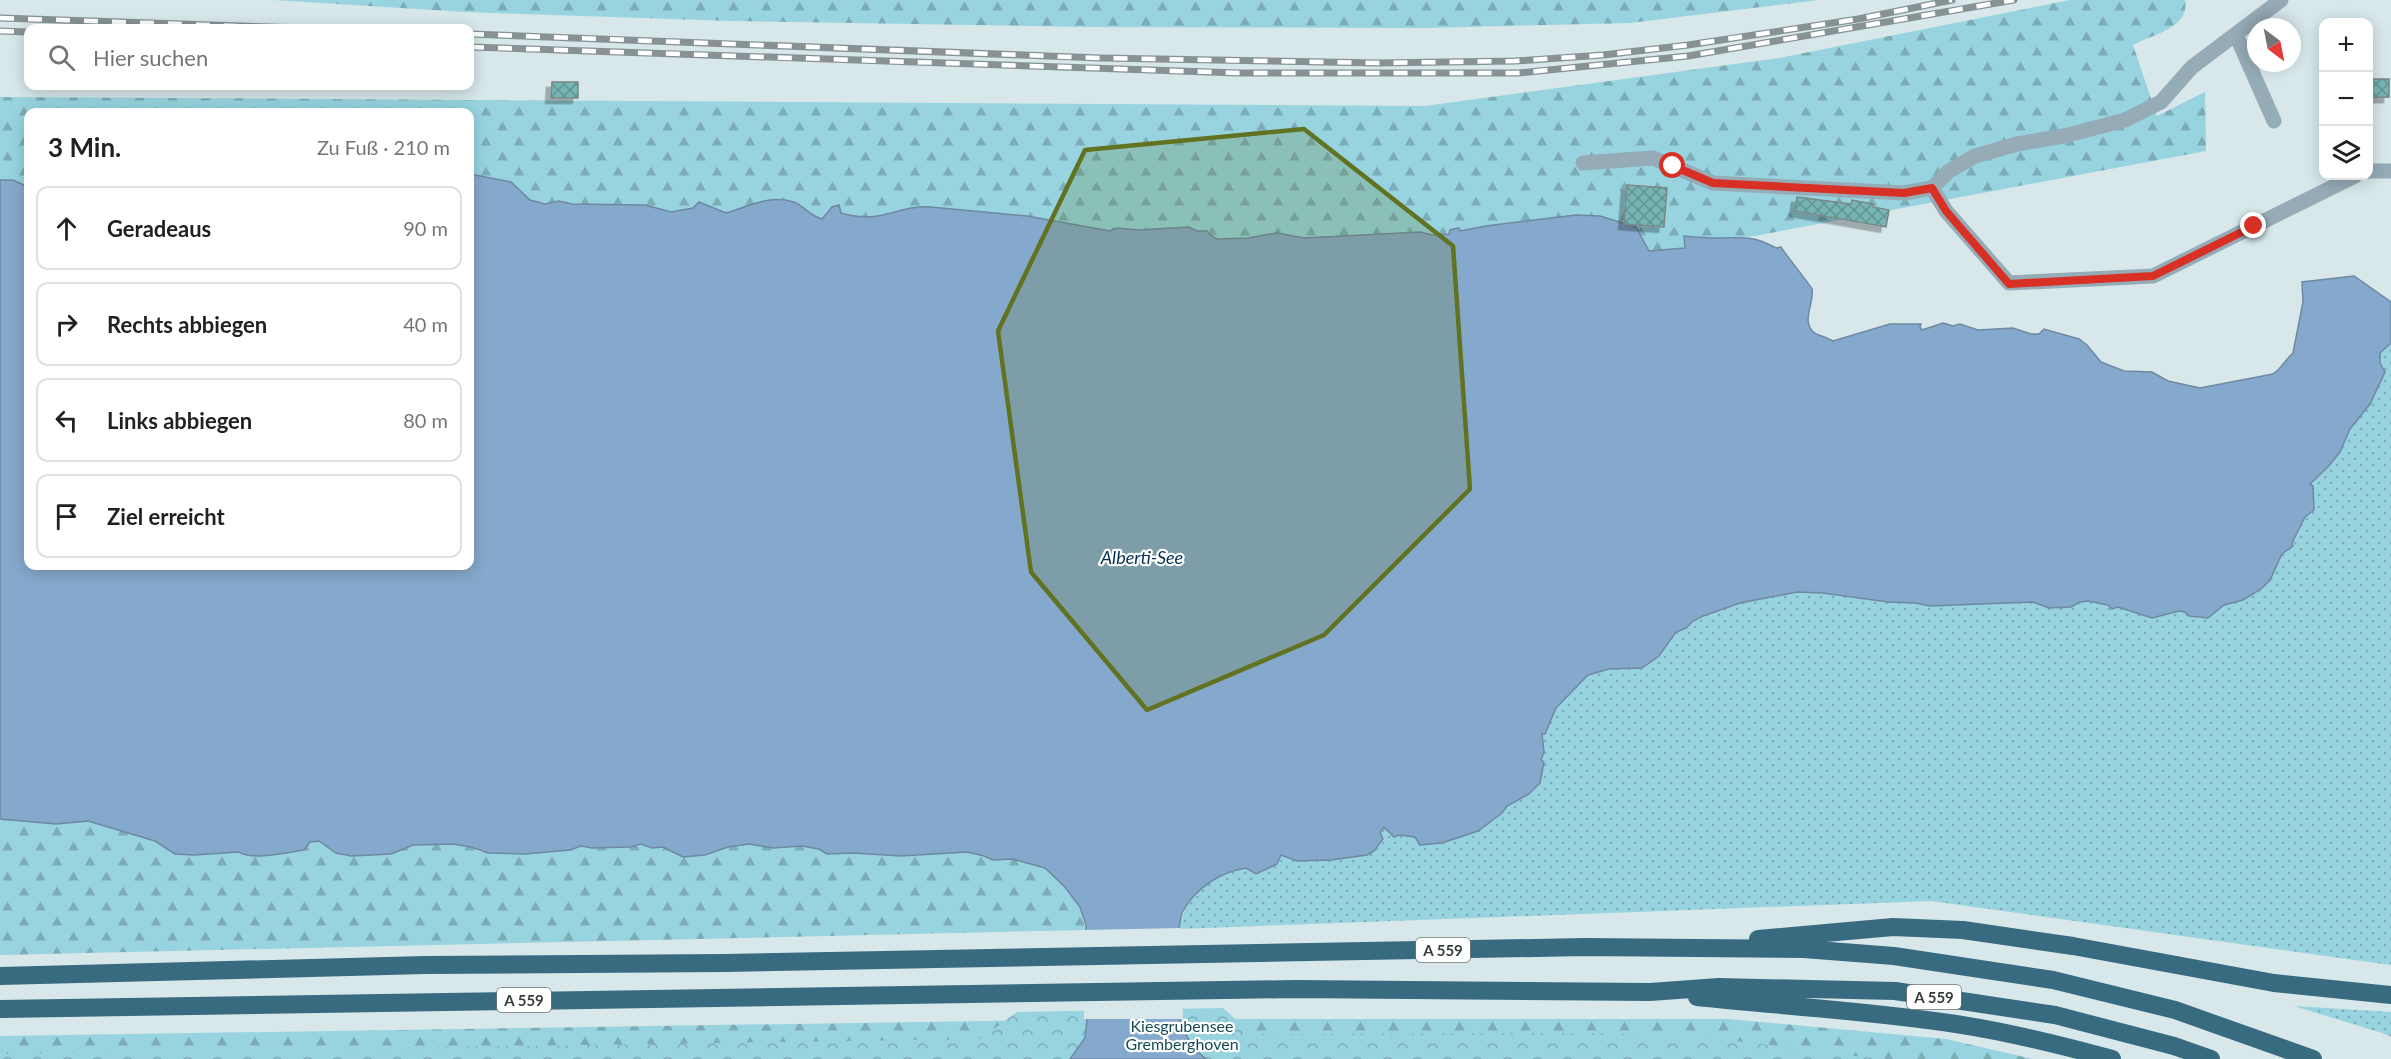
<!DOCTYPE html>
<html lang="de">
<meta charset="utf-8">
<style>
:root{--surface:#fff;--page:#f6f6f6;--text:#202124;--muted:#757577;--line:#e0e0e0}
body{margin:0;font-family:Lato,sans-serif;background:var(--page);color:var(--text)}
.controls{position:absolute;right:18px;top:18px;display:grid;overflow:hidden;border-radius:12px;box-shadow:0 3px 15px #0003}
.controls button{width:54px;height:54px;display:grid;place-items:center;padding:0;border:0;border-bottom:2px solid var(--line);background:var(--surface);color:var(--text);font:30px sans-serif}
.compass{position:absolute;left:2247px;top:18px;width:54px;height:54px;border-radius:50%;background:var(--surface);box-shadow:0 3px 15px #0003;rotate:148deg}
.stop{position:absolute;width:18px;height:18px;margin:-14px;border:4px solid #d93025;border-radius:50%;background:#fff}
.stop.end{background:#d93025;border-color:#fff;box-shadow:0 2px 6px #0008}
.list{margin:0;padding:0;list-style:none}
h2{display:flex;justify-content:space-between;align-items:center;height:78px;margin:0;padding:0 24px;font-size:26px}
h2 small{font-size:20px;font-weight:400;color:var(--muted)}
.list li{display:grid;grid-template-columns:39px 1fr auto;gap:18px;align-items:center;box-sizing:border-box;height:84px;margin:0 12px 12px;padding:0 12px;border:2px solid var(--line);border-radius:12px}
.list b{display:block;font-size:22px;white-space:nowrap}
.list em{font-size:20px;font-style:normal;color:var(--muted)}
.icon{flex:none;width:33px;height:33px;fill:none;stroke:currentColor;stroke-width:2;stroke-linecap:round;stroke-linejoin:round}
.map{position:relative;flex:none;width:2391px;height:1059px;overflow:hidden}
.search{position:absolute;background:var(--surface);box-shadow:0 3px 15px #0003;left:24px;top:24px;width:450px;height:66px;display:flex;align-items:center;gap:15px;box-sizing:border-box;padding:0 21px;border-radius:12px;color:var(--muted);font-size:22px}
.panel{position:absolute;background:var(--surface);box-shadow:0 3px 15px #0003;left:24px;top:108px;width:450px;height:462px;border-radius:12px}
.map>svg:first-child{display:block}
.grass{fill:url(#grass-dots)}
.forest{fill:url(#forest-firs)}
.park{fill:url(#park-crowns)}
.water{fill:#85a9cc;stroke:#6e89a1;stroke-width:1.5}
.pier{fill:#d7e7ea}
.building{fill:url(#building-cross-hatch);stroke:#7a8887;stroke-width:1.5;filter:url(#shadow)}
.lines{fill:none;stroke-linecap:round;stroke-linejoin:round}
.minor{stroke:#95abb6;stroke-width:15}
.highway{stroke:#386a80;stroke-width:18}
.rail-casing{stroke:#879294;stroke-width:7}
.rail{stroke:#fff;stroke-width:4.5;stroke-dasharray:14;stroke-linecap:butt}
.route{stroke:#d93025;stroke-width:8}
.marked{fill:#617220;fill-opacity:0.2;stroke:#617220;stroke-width:4.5;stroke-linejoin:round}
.labels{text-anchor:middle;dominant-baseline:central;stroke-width:4.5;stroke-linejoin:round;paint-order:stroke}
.shield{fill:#fff;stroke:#737778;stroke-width:1.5}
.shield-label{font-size:15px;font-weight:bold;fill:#373d3e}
.park-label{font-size:16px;fill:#154b54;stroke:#fff}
.water-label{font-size:18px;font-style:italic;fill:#022d4f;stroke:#fff}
</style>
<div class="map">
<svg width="2391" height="1059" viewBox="0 0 2391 1059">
<defs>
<pattern id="grass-dots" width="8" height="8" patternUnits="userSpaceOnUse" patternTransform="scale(1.5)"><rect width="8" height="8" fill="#97d4e0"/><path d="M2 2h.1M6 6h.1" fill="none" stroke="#7cadb7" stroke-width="1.8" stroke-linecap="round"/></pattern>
<pattern id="forest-firs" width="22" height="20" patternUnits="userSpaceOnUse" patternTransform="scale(1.5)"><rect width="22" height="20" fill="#97d4e0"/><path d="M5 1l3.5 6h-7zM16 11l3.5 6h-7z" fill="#7cadb7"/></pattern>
<pattern id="park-crowns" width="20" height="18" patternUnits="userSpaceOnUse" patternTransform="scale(1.5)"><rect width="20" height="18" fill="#97d4e0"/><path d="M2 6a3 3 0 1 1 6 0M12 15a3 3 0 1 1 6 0" fill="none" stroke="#7cadb7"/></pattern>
<pattern id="building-cross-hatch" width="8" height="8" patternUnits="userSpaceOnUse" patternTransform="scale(1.5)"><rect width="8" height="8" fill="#76b5b3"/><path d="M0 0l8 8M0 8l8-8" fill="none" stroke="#629493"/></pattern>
<filter id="shadow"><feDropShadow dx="-5.5" dy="5.5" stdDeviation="0" flood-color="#0004"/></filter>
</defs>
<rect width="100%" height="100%" fill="#d7e7ea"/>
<path class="grass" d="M 2391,343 L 2391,965 L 1931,901 L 1178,929 C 1186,896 1213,873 1246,868 L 1256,874 L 1277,864 L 1281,855 L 1297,861 L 1331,860 L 1367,855 L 1374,851 L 1383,840 L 1379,832 L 1384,827 L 1399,835 L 1415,837 L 1417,841 L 1442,843 L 1462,837 L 1502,813 L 1507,806 L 1529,794 L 1540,783 L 1544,762 L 1541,760 L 1542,734 L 1556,708 L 1588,675 L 1609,669 L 1642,668 L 1659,656 L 1676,632 L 1686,628 L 1693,621 L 1703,616 L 1751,599 L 1797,592 L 1823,593 L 1888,602 L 1915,603 L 1930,606 L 2033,602 L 2050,608 L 2088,601 L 2118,607 L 2152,618 L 2179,611 L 2185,612 L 2189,616 L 2203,618 L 2212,615 L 2224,605 L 2242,600 L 2261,589 L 2280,561 L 2282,554 L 2288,551 L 2297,535 L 2309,485 L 2329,467 L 2340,452 L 2350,429 L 2370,404 L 2385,372 L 2380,363 L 2380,353 Z
M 2294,1006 L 2391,1012 L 2391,1037 L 2382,1033 Z"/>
<path class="forest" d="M 274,0 L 1818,0 L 1630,23 L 1423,28 L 1086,27 L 732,21 L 464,12 Z
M 2070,0 L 2185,0 C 2190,28 2153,34 2133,45 L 2157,116 L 2205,92 L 2206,151 L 1749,237 L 1715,238 L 1685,236 L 1685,248 L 1649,251 L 1636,227 L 1600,216 L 1576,215 L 1460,231 L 1459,228 C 1447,235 1435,237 1421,232 L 1304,238 L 1277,233 L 1248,238 L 1217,239 L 1189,227 L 1139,230 L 1117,228 L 1110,231 L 1027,216 L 931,207 L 872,218 L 841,213 L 839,206 L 827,211 L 822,219 C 812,217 807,210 798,204 C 780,192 744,208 726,213 L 699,202 L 693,208 L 671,212 L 645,205 L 572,204 L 559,201 L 545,204 L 530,200 L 511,182 L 470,174 L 470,112 L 28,112 L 28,187 L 13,180 L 0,180 L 0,97 L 1425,106 L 1779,58 Z
M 0,819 L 56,824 L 88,821 L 155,841 L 175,854 L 194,855 L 319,841 L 391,854 L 413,845 L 453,844 L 471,847 L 480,852 L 570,850 L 581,846 L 592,848 L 630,847 L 641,844 L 652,848 L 663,847 L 684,856 L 705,855 L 728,847 L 749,844 L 773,848 L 802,846 L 819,849 L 827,854 L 853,853 L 901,856 L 967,852 L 984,856 L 993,860 L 1012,859 L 1045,868 L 1064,886 L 1080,907 L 1086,930 L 0,955 Z
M 1180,1019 L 1728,1019 L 1946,1039 L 2033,1059 L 1206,1059 Z
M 1050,1020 L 1070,1059 L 0,1059 L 0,1036 Z"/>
<path class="park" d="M 1223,1008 L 1252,1034 L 1601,1033 L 1713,1038 L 1880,1059 L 0,1059 L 0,1054 L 980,1039 L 1017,1012 Z"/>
<path class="water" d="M 470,174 L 511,182 L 530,200 L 545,204 L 559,201 L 572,204 L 645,205 L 671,212 L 693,208 L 699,202 L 726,213 C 747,207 771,194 794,202 C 804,206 810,216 822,219 L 832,207 L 839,205 L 841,213 C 882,225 896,205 931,207 L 1027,216 L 1110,231 L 1117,228 L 1139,230 L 1189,227 L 1197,231 L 1207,231 L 1211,236 L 1217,239 L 1248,238 L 1277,233 L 1304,238 L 1421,232 L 1432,235 L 1449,234 L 1450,230 L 1459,228 L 1460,231 L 1486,226 L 1576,215 L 1600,216 L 1636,227 L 1649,251 L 1685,248 L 1684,236 C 1695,237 1707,238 1718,238 C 1743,238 1753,235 1776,248 L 1781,247 C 1785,254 1811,286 1812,289 C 1815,303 1799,323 1816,334 C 1821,336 1828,338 1833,341 L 1890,324 L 1921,324 L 1920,327 L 1922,330 L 1943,323 L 1953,326 L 1960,324 L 1978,330 L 2013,328 L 2031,334 L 2039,334 L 2044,329 L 2079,339 L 2087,345 L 2101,362 L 2124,371 L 2152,372 L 2168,381 L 2200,388 L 2273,374 C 2282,368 2285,360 2293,353 L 2303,302 L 2302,282 L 2354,276 L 2391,302 L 2391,343 L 2380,353 L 2380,363 L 2385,372 L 2370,404 L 2350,429 L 2340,452 L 2328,467 L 2310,484 L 2313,486 L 2314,510 L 2305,517 L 2292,543 L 2293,546 L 2282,554 L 2270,580 L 2261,589 L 2243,600 L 2224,605 L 2208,618 L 2189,616 L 2185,612 L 2179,611 L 2152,618 L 2118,607 L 2112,609 L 2108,605 L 2088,601 L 2080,602 L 2071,607 L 2049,608 L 2033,602 L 1930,606 L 1915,603 L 1888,602 L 1823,593 L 1797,592 L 1740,603 L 1703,616 L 1693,621 L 1686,628 L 1676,632 L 1659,656 L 1642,668 L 1609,669 L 1588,675 L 1556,708 L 1545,734 L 1542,734 L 1544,752 L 1541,760 L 1544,762 L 1540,783 L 1529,794 L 1507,806 L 1502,813 L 1478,831 L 1442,843 L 1420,845 L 1415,837 L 1399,835 L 1394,837 L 1384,827 L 1380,832 L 1383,839 L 1374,851 L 1367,855 L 1331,860 L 1297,861 L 1281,855 L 1277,864 L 1256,874 L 1246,868 C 1220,872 1196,888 1183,911 C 1176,923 1176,1008 1181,1022 C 1187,1039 1192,1047 1206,1059 L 1070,1059 L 1085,1038 L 1087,1019 L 1086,925 L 1080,907 L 1064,886 L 1045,868 L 1012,859 L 993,860 L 984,856 L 967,852 L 901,856 L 853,853 L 827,854 L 819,849 L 802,846 L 773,848 L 749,844 L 728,847 L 705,855 L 683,857 L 663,847 L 652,848 L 641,844 L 630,847 L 592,848 L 581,846 L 570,850 L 525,854 L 488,853 L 471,847 L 453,844 L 413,845 L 391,854 L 351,856 L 336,853 L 319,841 L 310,842 L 304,850 C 289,852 251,861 239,852 L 194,855 L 175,854 L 155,841 L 88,821 L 56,824 L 0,819 L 0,180 L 13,180 L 28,187 L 28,566 L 470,566 Z"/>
<path class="pier" d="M 1181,928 L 1183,1019 L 1084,1019 L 1083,930 Z"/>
<path class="building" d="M 2368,79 L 2389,79 L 2389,97 L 2368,98 Z
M 552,82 L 578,82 L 578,98 L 551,98 Z
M 1627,185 L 1667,188 L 1664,227 L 1624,224 Z
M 1797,197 L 1851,204 L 1852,200 L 1873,204 L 1873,207 L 1889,210 L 1886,227 L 1795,211 Z"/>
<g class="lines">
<path class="minor" d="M 2236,35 L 2274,121
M 1583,163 L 1653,158 L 1713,183 L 1904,193 L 1932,188 L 1949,171 L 1975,156 L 2017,144 L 2064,136 L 2125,120 L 2161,102 L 2192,67 L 2281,0
M 2368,171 L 2391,171
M 1932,188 L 1946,211 L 2009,283 L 2153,276 L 2355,176"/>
<path class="highway" d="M 1758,939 L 1893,927 L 1963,930 L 2073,946 L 2274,983 L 2391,995
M 0,976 L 425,965 L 725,963 L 1585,947 L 1804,949 L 1894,956 L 2053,980 L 2175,1010 L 2313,1059
M 1697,997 C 1783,1006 1870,1011 1956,1024 C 2009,1032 2061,1045 2112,1059
M 0,1009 L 1295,989 L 1650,992 L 1719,987 L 1895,991 L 2055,1015 L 2174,1046 L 2211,1059"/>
<defs>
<path id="rail" d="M 0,18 L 301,28
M 0,31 L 28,32
M 470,34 L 1100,58 L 1377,63 L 1515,61 L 1603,55 L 1688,45 L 1858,19 L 1952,0
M 470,47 L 1239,73 L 1518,73 L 1688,56 L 2014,0"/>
</defs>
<use href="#rail" class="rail-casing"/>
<use href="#rail" class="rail"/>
</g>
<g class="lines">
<path class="route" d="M 1673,166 L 1713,183 L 1904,193 L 1932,188 L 1946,211 L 2009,284 L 2153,276 L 2254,226"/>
</g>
<path class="marked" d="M 1304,129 L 1453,246 L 1470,489 L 1324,635 L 1147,710 L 1031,572 L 998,331 L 1085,150 Z"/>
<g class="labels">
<g class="shield">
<rect x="1416" y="938" width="54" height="24" rx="4.5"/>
<rect x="1907" y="985" width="54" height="24" rx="4.5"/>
<rect x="497" y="988" width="54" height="24" rx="4.5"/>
</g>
<g class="shield-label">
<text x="1443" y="950">A 559</text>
<text x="1934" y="997">A 559</text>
<text x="524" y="1000">A 559</text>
</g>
<g class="park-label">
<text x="1182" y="1025">Kiesgrubensee<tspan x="1182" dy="18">Gremberghoven</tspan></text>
</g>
<g class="water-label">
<text x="1142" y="557">Alberti-See</text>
</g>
</g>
</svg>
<div class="controls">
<button>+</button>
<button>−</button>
<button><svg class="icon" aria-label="layers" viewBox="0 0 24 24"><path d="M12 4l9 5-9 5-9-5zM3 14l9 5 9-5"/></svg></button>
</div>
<svg class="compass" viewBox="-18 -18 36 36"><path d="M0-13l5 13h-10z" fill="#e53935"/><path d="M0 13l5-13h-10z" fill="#757577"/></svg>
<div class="stop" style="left:1673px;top:166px"></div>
<div class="stop end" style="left:2254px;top:226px"></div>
<div class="search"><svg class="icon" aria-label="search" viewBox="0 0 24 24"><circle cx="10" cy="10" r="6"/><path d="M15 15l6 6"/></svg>Hier suchen</div>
<section class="panel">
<h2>3 Min.<small>Zu Fuß · 210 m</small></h2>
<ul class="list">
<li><svg class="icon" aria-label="ahead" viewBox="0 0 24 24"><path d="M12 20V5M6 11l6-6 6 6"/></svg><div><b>Geradeaus</b></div><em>90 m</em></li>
<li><svg class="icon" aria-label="right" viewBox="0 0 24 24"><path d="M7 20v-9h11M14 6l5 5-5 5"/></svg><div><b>Rechts abbiegen</b></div><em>40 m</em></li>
<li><svg class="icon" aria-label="left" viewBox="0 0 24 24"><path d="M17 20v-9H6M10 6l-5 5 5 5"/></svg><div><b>Links abbiegen</b></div><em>80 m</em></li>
<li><svg class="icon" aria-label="arrive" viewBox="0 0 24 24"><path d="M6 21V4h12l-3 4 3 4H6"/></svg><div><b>Ziel erreicht</b></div></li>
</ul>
</section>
</div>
